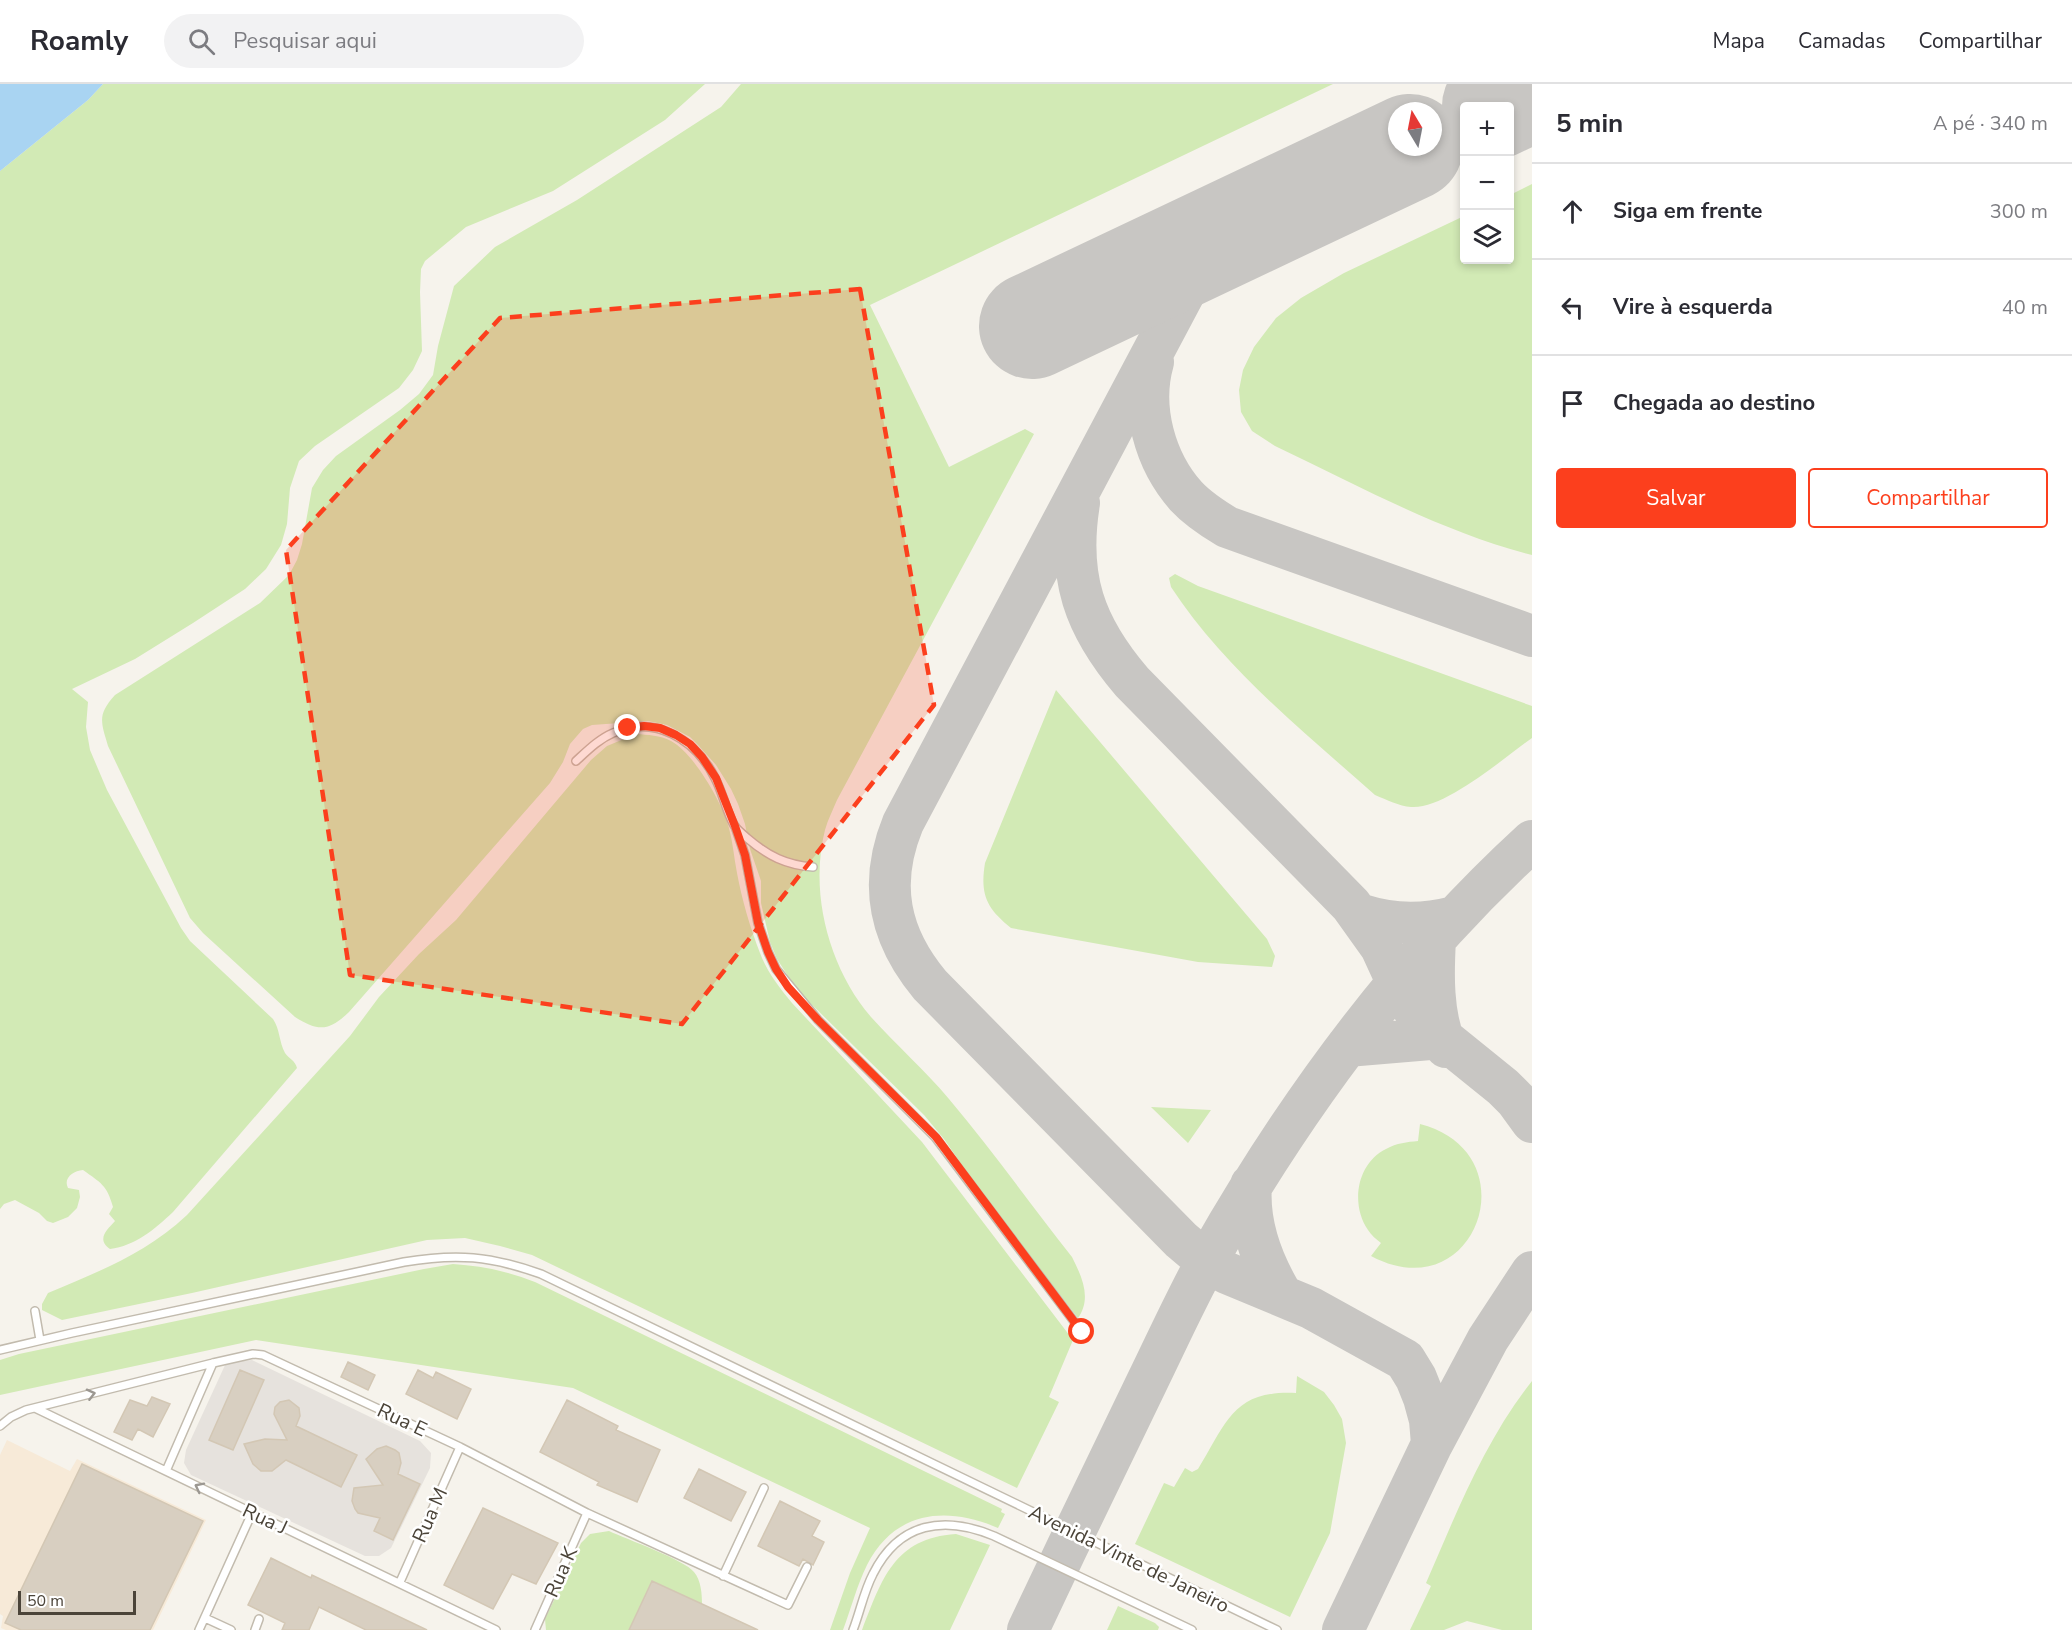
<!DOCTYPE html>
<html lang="pt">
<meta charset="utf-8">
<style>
:root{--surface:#fff;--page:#f2f2f3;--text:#2b2b33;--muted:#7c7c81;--line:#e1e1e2;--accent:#fc3f1d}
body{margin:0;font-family:"Nunito Sans",sans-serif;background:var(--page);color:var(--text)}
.controls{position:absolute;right:18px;top:18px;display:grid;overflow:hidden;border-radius:6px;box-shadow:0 3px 9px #0003}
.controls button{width:54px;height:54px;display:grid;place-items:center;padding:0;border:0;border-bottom:2px solid var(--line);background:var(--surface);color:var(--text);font:30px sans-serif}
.compass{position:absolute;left:1388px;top:18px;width:54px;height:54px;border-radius:50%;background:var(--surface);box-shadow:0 3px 9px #0003;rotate:350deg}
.scale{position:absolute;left:18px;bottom:15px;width:118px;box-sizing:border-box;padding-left:6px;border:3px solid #4b4439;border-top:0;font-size:16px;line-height:21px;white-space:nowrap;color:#4b4439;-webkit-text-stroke:4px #fff;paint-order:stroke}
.stop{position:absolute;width:18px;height:18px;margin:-14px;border:4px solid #fc3f1d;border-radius:50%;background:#fff}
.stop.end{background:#fc3f1d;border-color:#fff;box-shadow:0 2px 6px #0008}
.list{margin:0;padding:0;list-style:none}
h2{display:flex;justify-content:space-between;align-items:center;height:78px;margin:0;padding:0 24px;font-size:26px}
h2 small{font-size:20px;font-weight:400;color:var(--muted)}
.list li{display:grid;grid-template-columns:39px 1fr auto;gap:18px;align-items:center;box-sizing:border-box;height:96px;padding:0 24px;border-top:2px solid var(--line)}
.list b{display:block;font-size:22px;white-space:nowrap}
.list em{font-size:20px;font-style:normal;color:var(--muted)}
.actions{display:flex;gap:12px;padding:18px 24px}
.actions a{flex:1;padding:14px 0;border:2px solid var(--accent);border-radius:6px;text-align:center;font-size:21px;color:var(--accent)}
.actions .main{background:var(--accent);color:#fff}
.icon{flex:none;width:33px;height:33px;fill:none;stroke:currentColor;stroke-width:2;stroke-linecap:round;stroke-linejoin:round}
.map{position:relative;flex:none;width:1532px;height:1546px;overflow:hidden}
header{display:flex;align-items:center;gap:36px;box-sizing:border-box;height:84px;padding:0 30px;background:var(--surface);border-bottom:2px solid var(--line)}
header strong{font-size:28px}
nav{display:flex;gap:33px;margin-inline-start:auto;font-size:21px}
.search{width:420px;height:54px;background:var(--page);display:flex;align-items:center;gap:15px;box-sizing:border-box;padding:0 21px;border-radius:33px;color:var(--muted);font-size:22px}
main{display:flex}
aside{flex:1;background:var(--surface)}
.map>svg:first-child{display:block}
.commercial{fill:#f7ead8}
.industrial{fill:#e6e2dd}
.green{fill:#d2eab5}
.water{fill:#a9d4f2}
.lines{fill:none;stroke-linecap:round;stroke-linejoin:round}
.taxiway{stroke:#c8c6c3;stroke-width:42}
.runway{stroke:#c8c6c3;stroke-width:106}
.building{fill:#d8cfc1;stroke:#d3c7b4;stroke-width:1.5}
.lane-casing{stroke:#c2bbae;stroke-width:10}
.lane{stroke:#fff;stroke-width:7}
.oneway{stroke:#9c9892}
.route{stroke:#fc3f1d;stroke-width:8}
.marked{fill:#fc3f1d;fill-opacity:0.2;stroke:#fc3f1d;stroke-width:4.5;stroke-dasharray:12 8;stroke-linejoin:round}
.labels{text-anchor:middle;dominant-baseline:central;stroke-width:5;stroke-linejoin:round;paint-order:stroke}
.street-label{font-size:20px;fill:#4b4439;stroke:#fff}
</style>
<header>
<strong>Roamly</strong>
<div class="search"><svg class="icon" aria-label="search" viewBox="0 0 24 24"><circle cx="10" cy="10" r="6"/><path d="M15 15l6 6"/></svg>Pesquisar aqui</div>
<nav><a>Mapa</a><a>Camadas</a><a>Compartilhar</a></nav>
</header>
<main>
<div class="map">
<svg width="1532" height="1546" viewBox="0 0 1532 1546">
<rect width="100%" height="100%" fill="#f6f3ec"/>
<path class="commercial" d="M 7,1356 L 70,1387 L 77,1375 L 206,1436 L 153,1546 L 6,1546 L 1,1544 L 3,1532 L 0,1530 L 0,1371 Z"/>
<path class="industrial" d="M 252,1276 L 420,1357 L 431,1369 L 430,1384 L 391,1464 L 379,1472 L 365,1472 L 191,1391 L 184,1379 L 186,1366 L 226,1279 Z"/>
<path class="green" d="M 103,0 L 705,0 L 665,36 L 553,107 L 466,143 L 425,177 L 421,185 L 420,208 L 422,267 L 413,286 L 399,304 L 315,362 L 299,377 L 290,404 L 287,440 L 281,461 L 266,485 L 245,505 L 193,539 L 135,575 L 72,605 L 88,618 L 86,643 L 90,666 L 107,706 L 181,844 L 190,857 L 273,935 C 280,945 279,958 285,969 C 289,975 295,976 297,984 L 173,1128 C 155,1145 135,1162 110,1165 C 96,1155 107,1146 115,1137 L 109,1130 L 113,1123 C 107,1101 101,1099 83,1086 C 73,1087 63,1094 68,1104 L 79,1106 L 80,1113 L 77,1124 L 68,1133 L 53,1139 L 47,1137 L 39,1129 L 15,1116 L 4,1120 L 0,1125 L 0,87 L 88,16 Z
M 741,0 L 1333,0 L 870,221 L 949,383 L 1025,345 L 1034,350 L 837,716 C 833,726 828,735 825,746 C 809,809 829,884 871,933 C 896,961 925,986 949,1015 C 992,1066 1031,1121 1072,1173 C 1082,1193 1092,1214 1078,1234 L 982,1110 L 944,1055 L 924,1031 L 797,906 L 777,875 L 770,858 L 761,819 L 761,797 L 750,765 L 745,740 L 738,720 L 731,705 L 716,681 L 698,661 L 690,653 L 667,641 L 648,637 L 592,641 L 583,645 L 570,660 L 563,678 L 550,699 L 349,928 C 329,947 319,948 295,933 L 203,849 L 190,834 L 108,662 C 101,638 97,631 115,611 L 260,519 L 289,491 L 297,476 L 302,460 L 312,404 L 323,386 L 336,372 L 400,326 L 419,310 L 433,291 L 438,262 L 454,202 L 495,163 L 577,116 L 721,23 Z
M 1532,100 L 1532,471 C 1442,448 1359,402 1275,362 L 1252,347 L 1241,328 L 1239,306 L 1243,286 L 1254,263 L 1276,234 L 1301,214 L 1344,189 L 1464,132 L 1464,176 L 1510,176 L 1510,111 Z
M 1175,490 L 1198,502 L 1532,622 L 1532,654 C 1505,673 1444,726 1411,723 C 1399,722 1387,716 1375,711 C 1303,647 1224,584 1171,503 L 1169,494 Z
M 1056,606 L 1267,855 L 1275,872 L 1272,883 L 1198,878 L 1011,844 C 986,824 980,810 985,779 Z
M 636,650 C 648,651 660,651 671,657 C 693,668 723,720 729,744 C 733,759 734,774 737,789 C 742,816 750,843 760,869 C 767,888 779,903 792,919 L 922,1058 L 1073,1256 L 1049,1313 L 1059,1318 L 1017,1404 L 532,1171 L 500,1162 L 465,1154 L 427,1156 L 192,1209 L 62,1236 L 42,1226 L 42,1220 L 48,1209 C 100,1187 145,1170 187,1131 L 350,952 L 379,913 L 419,870 L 456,836 L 591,676 L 607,662 Z
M 1151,1023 L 1211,1026 L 1188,1059 Z
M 1420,1040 C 1532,1069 1476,1228 1371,1172 L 1381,1159 C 1376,1155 1371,1151 1368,1146 C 1350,1120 1357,1079 1386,1065 C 1397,1059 1407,1058 1418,1057 Z
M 453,1180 C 482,1182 507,1187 535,1198 L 1002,1425 L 1001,1428 L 1005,1430 L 998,1444 C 947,1422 895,1426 867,1481 C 857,1501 851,1525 843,1546 L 830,1546 L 850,1489 L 870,1444 L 573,1304 L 256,1256 L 0,1311 L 0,1276 L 19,1270 L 424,1185 Z
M 1297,1292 L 1324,1308 L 1334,1321 L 1342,1335 L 1346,1359 L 1330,1449 L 1290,1533 L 1135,1460 L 1164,1399 L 1174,1403 L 1185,1384 L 1192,1388 L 1198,1385 C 1227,1338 1233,1306 1296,1309 Z
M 1532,1297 L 1532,1546 L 1502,1546 L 1467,1537 L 1444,1546 L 1410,1546 L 1431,1502 L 1426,1499 C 1456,1430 1485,1356 1532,1297 Z
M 609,1447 C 626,1455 685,1476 694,1488 C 701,1496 702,1510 702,1520 L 652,1497 L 629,1546 L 546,1546 L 545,1535 L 581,1459 L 590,1450 Z
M 956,1450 L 990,1461 L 950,1546 L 862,1546 C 882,1495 894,1454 956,1450 Z
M 1118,1522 L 1155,1539 L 1159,1543 L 1158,1546 L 1107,1546 Z"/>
<path class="water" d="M 0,0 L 103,0 L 88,16 L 0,87 Z"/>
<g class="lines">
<path class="taxiway" d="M 1372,82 L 1231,155 L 1211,173 L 1188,202 L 903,739 C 878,800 889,852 930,901 L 1181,1156 L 1207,1178 L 1227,1189 L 1311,1224 L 1405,1276 L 1416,1294 L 1424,1314 L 1430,1336 L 1432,1360
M 1153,278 C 1140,324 1155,377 1186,412 C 1198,425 1212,434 1227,443 L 1532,552
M 1079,419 C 1067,493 1084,542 1132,598 L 1351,821 L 1381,863 L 1403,911 L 1425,940 L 1503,1003 L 1516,1016 L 1532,1038
M 1362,831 C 1393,841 1423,841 1454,833
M 1435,855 C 1433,890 1432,930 1446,963
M 1347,962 L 1442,954
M 1251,1101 C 1248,1139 1260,1173 1279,1206
M 1028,1546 C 1067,1463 1107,1380 1147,1298 C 1167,1257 1186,1215 1208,1175 C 1296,1020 1401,877 1532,757
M 1343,1546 L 1432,1360 L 1488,1255 L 1532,1188"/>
<path class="runway" d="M 1495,22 L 1532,5
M 1032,242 L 1410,63"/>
</g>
<path class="building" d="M 348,1278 L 375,1291 L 368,1306 L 341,1293 Z
M 240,1286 L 264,1296 L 233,1366 L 209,1356 Z
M 418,1286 L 433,1294 L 436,1288 L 471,1305 L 457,1335 L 406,1310 Z
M 152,1313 L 170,1320 L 153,1353 L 138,1345 L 132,1356 L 114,1348 L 130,1316 L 147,1322 Z
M 289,1316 L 299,1324 L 300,1332 L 296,1342 L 357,1371 L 341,1403 L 286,1376 L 272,1387 L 261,1387 L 253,1380 L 244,1360 L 265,1355 L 287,1356 L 274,1330 L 275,1323 L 280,1318 Z
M 567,1316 L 618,1342 L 616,1346 L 660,1366 L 637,1418 L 597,1401 L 599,1398 L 540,1368 Z
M 386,1362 L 395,1366 L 399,1369 L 401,1379 L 398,1390 L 420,1400 L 393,1456 L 374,1447 L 380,1434 L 358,1429 L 355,1425 L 352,1417 L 354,1404 L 383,1401 L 366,1375 L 377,1365 Z
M 82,1380 L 203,1437 L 150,1546 L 21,1546 L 5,1539 Z
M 699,1385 L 746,1408 L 731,1437 L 684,1414 Z
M 780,1417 L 820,1437 L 812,1452 L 824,1458 L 813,1481 L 803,1475 L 799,1482 L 758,1462 Z
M 483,1424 L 558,1459 L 536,1500 L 512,1490 L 493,1525 L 444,1501 Z
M 271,1474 L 311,1494 L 312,1491 L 427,1546 L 366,1546 L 319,1523 L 309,1546 L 282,1546 L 285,1539 L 248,1521 Z
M 652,1497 L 702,1520 L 758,1546 L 629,1546 Z"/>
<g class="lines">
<defs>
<path id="lane" d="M 576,677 C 588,666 599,655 613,649 C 655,630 696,656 715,694 C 723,709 726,727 734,741 C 737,746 743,750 747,754 C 768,772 786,781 813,783
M 735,742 L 745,771 L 758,839 L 768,868 L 776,885 L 818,936 L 935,1053 L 1082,1248
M 35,1227 L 40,1256
M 0,1266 L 72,1249 L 404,1178 C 457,1169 490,1172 541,1190 L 1277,1546
M 35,1324 L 496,1546
M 0,1342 L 11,1333 L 26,1326 L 213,1279 L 253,1270 L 263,1271 L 460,1363 L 587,1429 L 788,1521 L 807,1483
M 166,1387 L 213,1279
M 723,1492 L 764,1404
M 400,1498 L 460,1363
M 205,1534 L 231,1546
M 199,1546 L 252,1429
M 255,1546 L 259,1535
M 535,1546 L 587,1429
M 853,1546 C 860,1528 864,1507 873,1490 C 899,1438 944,1431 994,1452 L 1192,1546"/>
</defs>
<use href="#lane" class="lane-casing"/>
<use href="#lane" class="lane"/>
</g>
<defs><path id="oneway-chevron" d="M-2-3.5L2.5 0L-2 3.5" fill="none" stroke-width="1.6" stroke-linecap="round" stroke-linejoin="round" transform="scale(1.5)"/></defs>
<g class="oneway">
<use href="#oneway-chevron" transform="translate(91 1310) rotate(-14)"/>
<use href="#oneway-chevron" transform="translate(199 1403) rotate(-153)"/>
</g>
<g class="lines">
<path class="route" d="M 628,644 L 644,642 L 660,644 L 676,651 L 690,660 L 702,673 L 716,694 L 735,742 L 745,771 L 758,839 L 768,868 L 776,885 L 788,903 L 818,936 L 936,1053 L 1082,1248"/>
</g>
<path class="marked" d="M 860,205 L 934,621 L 682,940 L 350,891 L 286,466 L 500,234 Z"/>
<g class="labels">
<g class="street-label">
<text transform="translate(402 1336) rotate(25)">Rua E</text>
<text transform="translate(430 1431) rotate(-66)">Rua M</text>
<text transform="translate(265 1435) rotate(25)">Rua J</text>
<text transform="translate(1129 1475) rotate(26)">Avenida Vinte de Janeiro</text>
<text transform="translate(561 1488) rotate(-66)">Rua K</text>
</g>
</g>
</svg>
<div class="controls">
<button>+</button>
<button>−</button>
<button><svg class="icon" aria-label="layers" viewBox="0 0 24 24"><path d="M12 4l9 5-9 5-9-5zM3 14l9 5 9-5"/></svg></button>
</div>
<svg class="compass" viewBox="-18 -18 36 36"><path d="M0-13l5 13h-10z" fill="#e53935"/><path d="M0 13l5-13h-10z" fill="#7c7c81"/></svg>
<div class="scale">50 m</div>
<div class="stop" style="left:1082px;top:1248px"></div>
<div class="stop end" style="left:628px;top:644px"></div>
</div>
<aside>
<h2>5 min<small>A pé · 340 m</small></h2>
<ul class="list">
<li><svg class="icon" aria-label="ahead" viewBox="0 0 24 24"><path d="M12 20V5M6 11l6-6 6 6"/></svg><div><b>Siga em frente</b></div><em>300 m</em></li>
<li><svg class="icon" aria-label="left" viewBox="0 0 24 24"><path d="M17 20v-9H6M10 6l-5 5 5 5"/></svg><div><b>Vire à esquerda</b></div><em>40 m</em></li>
<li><svg class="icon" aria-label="arrive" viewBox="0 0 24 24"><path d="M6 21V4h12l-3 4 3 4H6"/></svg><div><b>Chegada ao destino</b></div></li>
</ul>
<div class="actions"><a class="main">Salvar</a><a>Compartilhar</a></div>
</aside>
</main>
